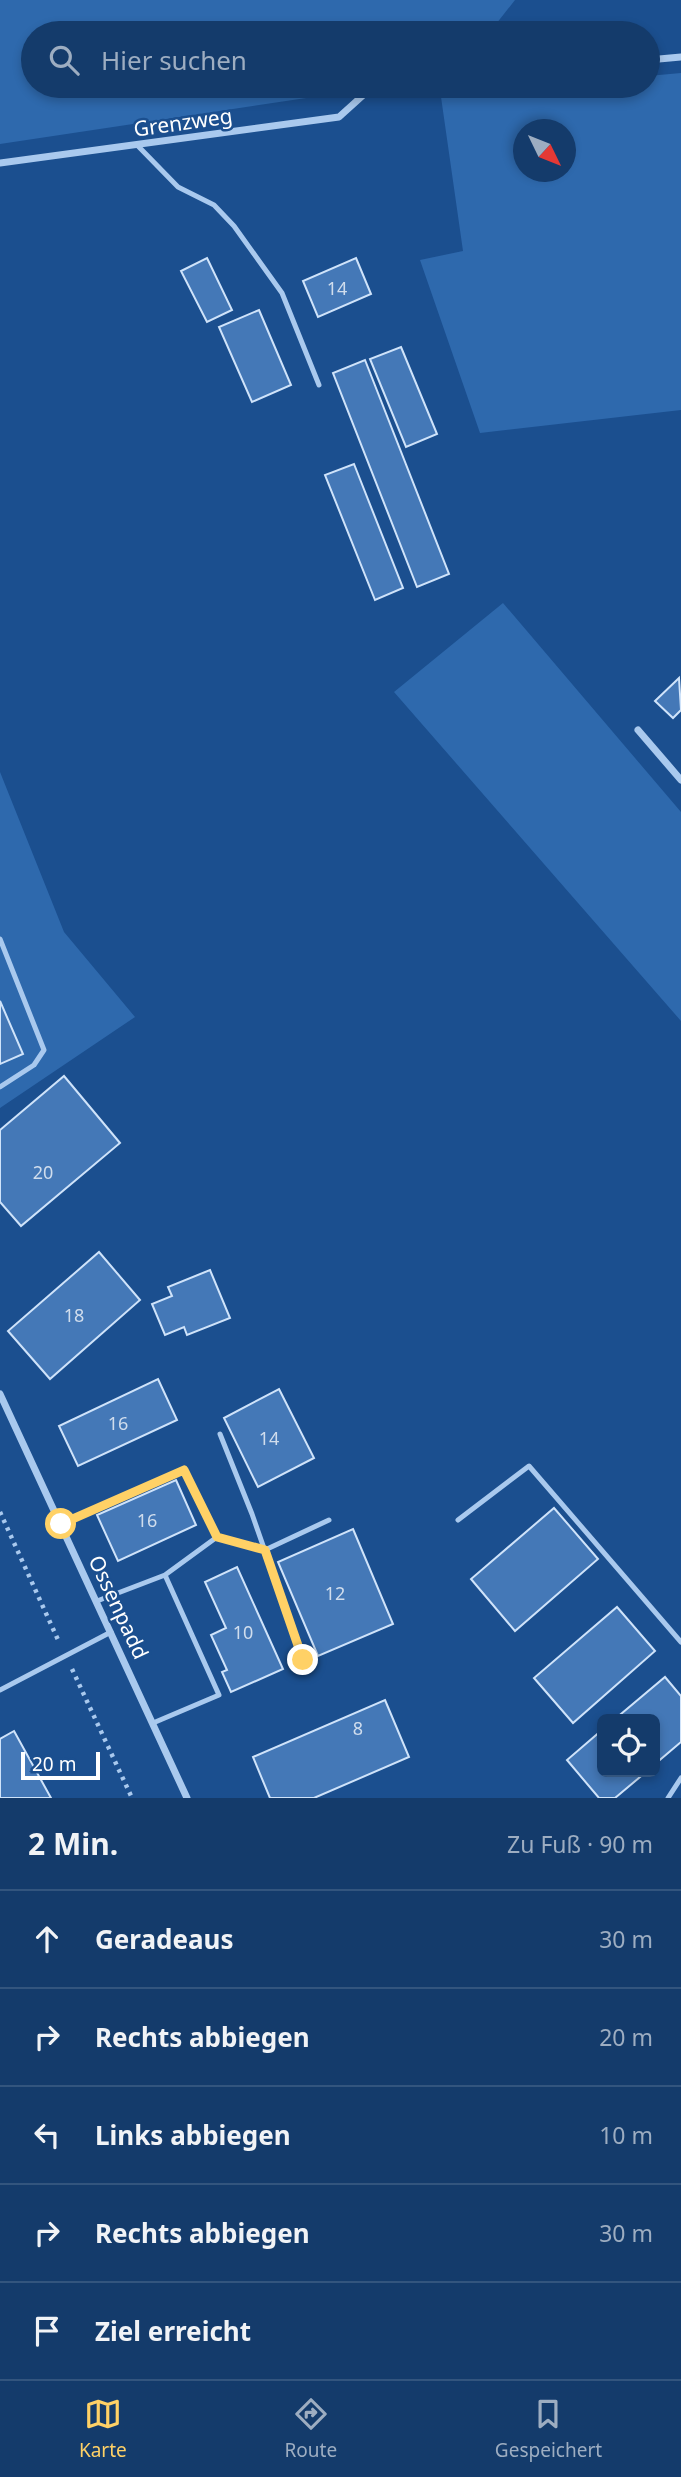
<!DOCTYPE html>
<html lang="de">
<meta charset="utf-8">
<style>
:root{--surface:#143b6b;--page:#1d4271;--text:#f1f3f6;--muted:#9dadc1;--line:#33557e;--accent:#ffd166}
body{margin:0;font-family:"Noto Sans",sans-serif;background:var(--page);color:var(--text)}
.controls{position:absolute;right:21px;bottom:21px;display:grid;overflow:hidden;border-radius:10px;box-shadow:0 4px 10px #0003}
.controls button{width:63px;height:63px;display:grid;place-items:center;padding:0;border:0;border-bottom:2px solid var(--line);background:var(--surface);color:var(--text);font:35px sans-serif}
.compass{position:absolute;left:513px;top:119px;width:63px;height:63px;border-radius:50%;background:var(--surface);box-shadow:0 4px 10px #0003;rotate:133deg}
.scale{position:absolute;left:21px;bottom:18px;width:79px;box-sizing:border-box;padding-left:7px;border:4px solid #fff;border-top:0;font-size:19px;line-height:24px;white-space:nowrap;color:#fff;-webkit-text-stroke:5px #1b4f8f;paint-order:stroke}
.stop{position:absolute;width:21px;height:21px;margin:-16px;border:5px solid #ffd166;border-radius:50%;background:#fff}
.stop.end{background:#ffd166;border-color:#fff;box-shadow:0 2px 7px #0008}
.list{margin:0;padding:0;list-style:none}
h2{display:flex;justify-content:space-between;align-items:center;height:91px;margin:0;padding:0 28px;font-size:30px}
h2 small{font-size:23px;font-weight:400;color:var(--muted)}
.list li{display:grid;grid-template-columns:46px 1fr auto;gap:21px;align-items:center;box-sizing:border-box;height:98px;padding:0 28px;border-top:2px solid var(--line)}
.list b{display:block;font-size:26px;white-space:nowrap}
.list em{font-size:23px;font-style:normal;color:var(--muted)}
.icon{flex:none;width:38px;height:38px;fill:none;stroke:currentColor;stroke-width:2;stroke-linecap:round;stroke-linejoin:round}
.map{position:relative;flex:none;width:681px;height:1798px;overflow:hidden}
.search{position:absolute;background:var(--surface);box-shadow:0 4px 10px #0003;left:21px;right:21px;top:21px;height:77px;display:flex;align-items:center;gap:18px;box-sizing:border-box;padding:0 24px;border-radius:38px;color:var(--muted);font-size:26px}
.sheet{height:581px;background:var(--surface)}
nav{display:flex;justify-content:space-around;align-items:center;box-sizing:border-box;height:98px;border-top:2px solid var(--line);background:var(--surface);font-size:19px;color:var(--muted)}
nav a{display:grid;justify-items:center;gap:4px}
nav .on{color:var(--accent)}
.map>svg:first-child{display:block}
.green{fill:#2e69ad;fill-rule:evenodd}
.building{fill:#4478b7;stroke:#cfe3fa;stroke-width:2}
.lines{fill:none;stroke-linecap:round;stroke-linejoin:round}
.path{stroke:#a9c9ee;stroke-width:4.5;stroke-dasharray:3.5 5;stroke-linecap:butt}
.lane{stroke:#a9c9ee;stroke-width:5}
.street{stroke:#a9c9ee;stroke-width:7}
.route{stroke:#ffd166;stroke-width:9}
.labels{text-anchor:middle;dominant-baseline:central;stroke-width:5;stroke-linejoin:round;paint-order:stroke}
.number-label{font-size:18px;fill:#d0dded}
.street-label{font-size:21px;fill:#fff;stroke:#1b4f8f}
</style>
<div class="map">
<svg width="681" height="1798" viewBox="0 0 681 1798">
<rect width="100%" height="100%" fill="#1b4f8f"/>
<path class="green" d="M 0,0 L 515,0 L 489,33 L 33,33 L 33,86 L 339,86 L 313,97 L 0,144 Z
M 681,73 L 681,410 L 480,433 L 420,260 L 463,251 L 441,97 L 555,86 L 648,86 L 648,76 ZM 524,130 L 566,130 L 566,172 L 524,172 Z
M 503,603 L 681,812 L 681,1021 L 394,692 Z
M 0,772 L 64,932 L 135,1017 L 0,1108 Z"/>
<path class="building" d="M 207,258 L 232,310 L 207,322 L 181,271 Z
M 356,258 L 371,294 L 318,317 L 303,281 Z
M 259,310 L 291,385 L 252,402 L 219,327 Z
M 401,347 L 437,434 L 406,447 L 370,359 Z
M 365,360 L 449,574 L 417,587 L 333,373 Z
M 354,464 L 403,588 L 375,600 L 325,475 Z
M 679,678 L 681,710 L 673,718 L 655,701 Z
M 0,1001 L 23,1054 L 0,1064 Z
M 64,1076 L 120,1143 L 21,1226 L 0,1202 L 0,1130 Z
M 99,1252 L 140,1300 L 50,1379 L 8,1331 Z
M 210,1270 L 230,1318 L 187,1335 L 184,1327 L 165,1335 L 152,1304 L 172,1296 L 168,1287 Z
M 158,1379 L 177,1420 L 78,1466 L 59,1426 Z
M 279,1389 L 314,1458 L 258,1487 L 224,1418 Z
M 176,1480 L 196,1525 L 118,1561 L 97,1515 Z
M 554,1508 L 598,1559 L 515,1631 L 471,1579 Z
M 353,1529 L 393,1624 L 318,1656 L 278,1562 Z
M 237,1567 L 283,1669 L 231,1692 L 222,1672 L 227,1670 L 211,1635 L 226,1628 L 205,1582 Z
M 617,1607 L 655,1651 L 573,1723 L 534,1678 Z
M 665,1677 L 681,1696 L 681,1742 L 655,1764 L 655,1719 L 615,1719 Z
M 385,1700 L 409,1757 L 314,1798 L 270,1798 L 253,1757 Z
M 602,1730 L 602,1772 L 646,1772 L 615,1798 L 599,1798 L 567,1760 Z
M 14,1731 L 51,1798 L 0,1798 L 0,1739 Z"/>
<g class="lines">
<path class="path" d="M 0,1512 L 59,1642
M 72,1669 L 132,1798"/>
<path class="lane" d="M 138,146 L 178,187 L 214,205 L 234,226 L 282,293 L 319,385
M 0,939 L 44,1050 L 34,1065 L 0,1087
M 220,1434 L 252,1514 L 303,1660
M 458,1520 L 529,1466 L 681,1642
M 61,1524 L 184,1470 L 217,1537 L 165,1575 L 97,1601
M 217,1537 L 265,1550 L 329,1520
M 0,1690 L 111,1632
M 153,1723 L 219,1695 L 165,1575
M 668,1798 L 681,1778"/>
<path class="street" d="M 648,60 L 681,57
M 0,163 L 339,117 L 370,89 L 402,86
M 638,730 L 681,780
M 0,1394 L 187,1798"/>
</g>
<g class="lines">
<path class="route" d="M 61,1524 L 184,1470 L 217,1537 L 265,1550 L 303,1660"/>
</g>
<g class="labels">
<g class="number-label">
<text x="337" y="288">14</text>
<text x="43" y="1172">20</text>
<text x="74" y="1315">18</text>
<text x="118" y="1423">16</text>
<text x="269" y="1438">14</text>
<text x="147" y="1520">16</text>
<text x="335" y="1593">12</text>
<text x="243" y="1632">10</text>
<text x="358" y="1728">8</text>
</g>
<g class="street-label">
<text transform="translate(183 122) rotate(-8)">Grenzweg</text>
<text transform="translate(119 1607) rotate(65)">Ossenpadd</text>
</g>
</g>
</svg>
<div class="controls">
<button><svg class="icon" aria-label="locate" viewBox="0 0 24 24"><circle cx="12" cy="12" r="6"/><path d="M12 2v4M12 18v4M2 12h4M18 12h4"/></svg></button>
</div>
<svg class="compass" viewBox="-18 -18 36 36"><path d="M0-13l5 13h-10z" fill="#e53935"/><path d="M0 13l5-13h-10z" fill="#9dadc1"/></svg>
<div class="scale">20 m</div>
<div class="stop" style="left:61px;top:1524px"></div>
<div class="stop end" style="left:303px;top:1660px"></div>
<div class="search"><svg class="icon" aria-label="search" viewBox="0 0 24 24"><circle cx="10" cy="10" r="6"/><path d="M15 15l6 6"/></svg>Hier suchen</div>
</div>
<section class="sheet">
<h2>2 Min.<small>Zu Fuß · 90 m</small></h2>
<ul class="list">
<li><svg class="icon" aria-label="ahead" viewBox="0 0 24 24"><path d="M12 20V5M6 11l6-6 6 6"/></svg><div><b>Geradeaus</b></div><em>30 m</em></li>
<li><svg class="icon" aria-label="right" viewBox="0 0 24 24"><path d="M7 20v-9h11M14 6l5 5-5 5"/></svg><div><b>Rechts abbiegen</b></div><em>20 m</em></li>
<li><svg class="icon" aria-label="left" viewBox="0 0 24 24"><path d="M17 20v-9H6M10 6l-5 5 5 5"/></svg><div><b>Links abbiegen</b></div><em>10 m</em></li>
<li><svg class="icon" aria-label="right" viewBox="0 0 24 24"><path d="M7 20v-9h11M14 6l5 5-5 5"/></svg><div><b>Rechts abbiegen</b></div><em>30 m</em></li>
<li><svg class="icon" aria-label="arrive" viewBox="0 0 24 24"><path d="M6 21V4h12l-3 4 3 4H6"/></svg><div><b>Ziel erreicht</b></div></li>
</ul>
</section>
<nav>
<a class="on"><svg class="icon" aria-label="map" viewBox="0 0 24 24"><path d="M3 6l6-2 6 2 6-2v14l-6 2-6-2-6 2zM9 4v14M15 6v14"/></svg>Karte</a>
<a><svg class="icon" aria-label="directions" viewBox="0 0 24 24"><path d="M12 3l9 9-9 9-9-9zM9 14v-3h6M13 9l2 2-2 2"/></svg>Route</a>
<a><svg class="icon" aria-label="saved" viewBox="0 0 24 24"><path d="M7 4h10v16l-5-4-5 4z"/></svg>Gespeichert</a>
</nav>
